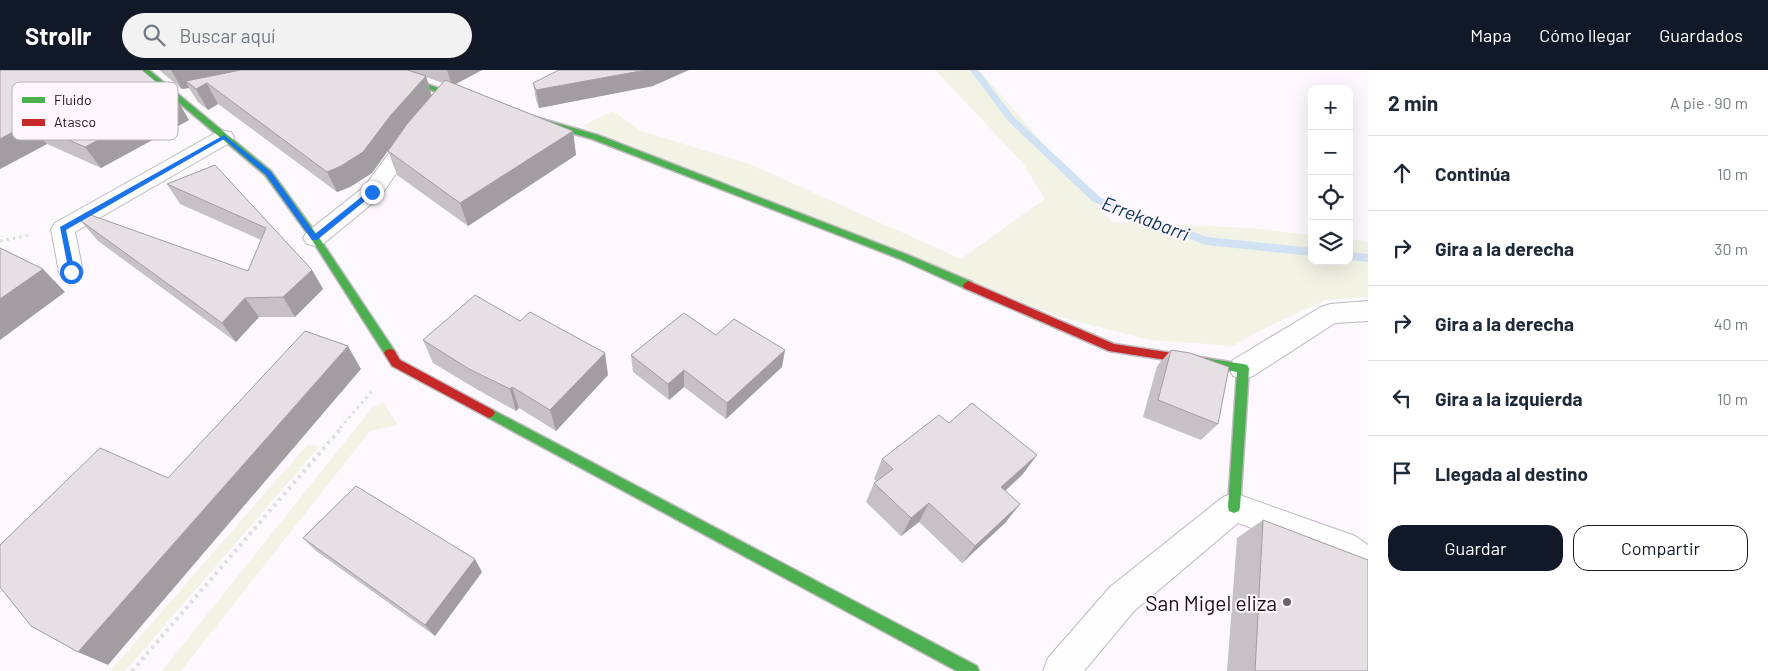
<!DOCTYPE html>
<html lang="es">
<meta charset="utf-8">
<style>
:root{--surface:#fff;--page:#f2f2f3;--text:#1f2937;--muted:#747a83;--line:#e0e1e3;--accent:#111827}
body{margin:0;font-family:Barlow,sans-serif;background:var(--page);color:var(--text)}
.controls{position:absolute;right:15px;top:15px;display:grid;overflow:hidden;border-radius:10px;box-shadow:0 5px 20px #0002}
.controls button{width:45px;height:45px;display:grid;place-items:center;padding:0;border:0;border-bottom:1px solid var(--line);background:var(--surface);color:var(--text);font:25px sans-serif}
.stop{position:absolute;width:15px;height:15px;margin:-11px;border:4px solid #1a73e8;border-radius:50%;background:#fff}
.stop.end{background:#1a73e8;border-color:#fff;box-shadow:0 1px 5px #0008}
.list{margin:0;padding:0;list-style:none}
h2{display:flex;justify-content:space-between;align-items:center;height:65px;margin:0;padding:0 20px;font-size:21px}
h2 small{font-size:16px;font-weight:400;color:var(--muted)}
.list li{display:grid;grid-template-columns:32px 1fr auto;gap:15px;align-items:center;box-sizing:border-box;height:75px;padding:0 20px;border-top:1px solid var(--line)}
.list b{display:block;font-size:19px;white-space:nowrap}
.list em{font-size:16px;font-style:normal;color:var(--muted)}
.actions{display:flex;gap:10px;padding:15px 20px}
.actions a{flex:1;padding:11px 0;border:1px solid var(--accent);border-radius:15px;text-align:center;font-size:18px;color:var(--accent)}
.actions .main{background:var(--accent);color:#fff}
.icon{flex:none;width:28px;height:28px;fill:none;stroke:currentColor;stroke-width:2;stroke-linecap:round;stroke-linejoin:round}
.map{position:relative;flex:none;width:1368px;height:601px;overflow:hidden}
header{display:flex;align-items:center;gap:30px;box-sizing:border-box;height:70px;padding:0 25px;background:var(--accent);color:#fff}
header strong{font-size:24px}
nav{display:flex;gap:28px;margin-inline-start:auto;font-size:18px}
.search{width:350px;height:45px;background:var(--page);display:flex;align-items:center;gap:12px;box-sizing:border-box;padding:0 18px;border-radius:28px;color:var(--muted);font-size:19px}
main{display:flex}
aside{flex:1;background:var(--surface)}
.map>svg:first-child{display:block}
.green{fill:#f2f3e5}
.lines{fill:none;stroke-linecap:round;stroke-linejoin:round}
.stream{fill:#d1e2f4;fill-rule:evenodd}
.street-casing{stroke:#bfb9bf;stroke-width:2}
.fast-casing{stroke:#bfb9bf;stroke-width:3}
.jam-casing{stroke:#bfb9bf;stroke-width:3}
.path-far1{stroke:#deddde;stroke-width:3;stroke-dasharray:2.5 4;stroke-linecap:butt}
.path{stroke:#deddde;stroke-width:4;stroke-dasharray:3 4.5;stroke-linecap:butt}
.street{fill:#fffeff;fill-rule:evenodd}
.fast{fill:#4caf50;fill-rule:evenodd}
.jam{fill:#c62828;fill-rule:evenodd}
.wall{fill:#c6c1c5;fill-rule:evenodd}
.shaded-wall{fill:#a19da0}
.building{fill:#e6e0e5;stroke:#a19da0}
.route{fill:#1a73e8}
.poi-dot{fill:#696369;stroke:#fff6fe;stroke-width:2}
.labels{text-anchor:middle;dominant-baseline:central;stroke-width:4;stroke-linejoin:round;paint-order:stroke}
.water-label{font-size:19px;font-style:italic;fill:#083454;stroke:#fff6fe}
.near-poi-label{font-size:21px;fill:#1a1319;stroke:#fff6fe;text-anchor:end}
.key{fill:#fff6fe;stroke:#bab2b9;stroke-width:1}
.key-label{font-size:14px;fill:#1a1319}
</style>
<header>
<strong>Strollr</strong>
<div class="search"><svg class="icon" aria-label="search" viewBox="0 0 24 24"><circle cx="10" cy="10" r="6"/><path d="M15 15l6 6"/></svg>Buscar aquí</div>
<nav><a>Mapa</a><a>Cómo llegar</a><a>Guardados</a></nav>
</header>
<main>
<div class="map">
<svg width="1368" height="601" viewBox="0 0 1368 601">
<rect width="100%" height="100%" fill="#fdf8fd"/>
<path class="green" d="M 935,0 L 979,0 L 1112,152 L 1251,158 L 1312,165 L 1312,191 L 1349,191 L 1349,169 L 1368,172 L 1368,227 L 1326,230 L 1265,258 L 1233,276 L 1149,270 L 1060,247 L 582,56 L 613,41 L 641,61 L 750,94 L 961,189 L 1045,129 L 1022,92 Z
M 383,332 L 398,355 L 370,361 L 181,601 L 162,601 L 372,338 Z
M 307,375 L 320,376 L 125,601 L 110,601 Z"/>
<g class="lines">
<path class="stream" d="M 970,0 L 978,0 L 1014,47 L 1101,128 L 1207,167 L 1312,178 L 1312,186 L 1206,175 L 1093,132 L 1008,51 Z
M 1349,182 L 1368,184 L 1368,192 L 1349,190 Z"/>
<defs>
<path id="street" d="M 414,57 L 421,59 L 424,63 L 380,127 L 323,174 L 315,176 L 307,174 L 303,168 L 307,162 L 364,117 L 407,59 Z
M 224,61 L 231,62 L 234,67 L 231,72 L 75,162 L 83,202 L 80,208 L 71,211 L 62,208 L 59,202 L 51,159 L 55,153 L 217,62 Z
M 1368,231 L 1368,251 L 1335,253 L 1253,306 L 1243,309 L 1233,306 L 1229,298 L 1233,290 L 1321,237 L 1330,234 Z
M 1234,423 L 1355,466 L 1368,475 L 1368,511 L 1356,506 L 1333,488 L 1238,453 L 1134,541 L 1084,601 L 1043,601 L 1048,588 L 1110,517 L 1223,427 Z"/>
<path id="fast" d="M 140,0 L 149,0 L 271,101 L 318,166 L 396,283 L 394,286 L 386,286 L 312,170 L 265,105 Z
M 376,0 L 388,0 L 477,32 L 470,34 Z
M 532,46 L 598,65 L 908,185 L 972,212 L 973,215 L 968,219 L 964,218 L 900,189 L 592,69 L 529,51 L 528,49 Z
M 1205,288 L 1243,294 L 1247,295 L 1249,298 L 1240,437 L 1239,441 L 1234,443 L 1229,441 L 1228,437 L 1237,302 L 1201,295 L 1199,292 L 1201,289 Z
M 489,338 L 977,596 L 979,601 L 957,601 L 485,346 L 483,343 L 485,340 Z"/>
<path id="jam" d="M 968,211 L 1114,274 L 1205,288 L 1209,289 L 1211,292 L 1209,295 L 1205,296 L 1109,281 L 964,218 L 963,215 Z
M 390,279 L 394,280 L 400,290 L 493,340 L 495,343 L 493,346 L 489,348 L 485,346 L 392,296 L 384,283 L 386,280 Z"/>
</defs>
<use href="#street" class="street-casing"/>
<use href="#fast" class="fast-casing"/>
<use href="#jam" class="jam-casing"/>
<path class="path-far1" d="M 0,171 L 30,165
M 340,358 L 374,319"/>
<path class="path" d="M 132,601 L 342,357"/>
<use href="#street" class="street"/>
<use href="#fast" class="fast"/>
<use href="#jam" class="jam"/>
</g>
<path class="wall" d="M 0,0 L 189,50 L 101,98 L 47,74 L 0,99 Z
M 159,0 L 482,0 L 455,14 L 573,61 L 576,85 L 468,156 L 397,105 L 388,81 L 403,61 L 372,103 L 350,117 L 337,122 L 218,34 L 208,40 L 198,32 L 189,18 L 182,19 ZM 426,7 L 443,13 L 432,26 Z
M 533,13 L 653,16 L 539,38 L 536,30 Z
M 215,95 L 312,200 L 323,219 L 295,247 L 259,247 L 236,272 L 98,171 L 81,151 L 248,201 L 261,170 L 180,134 L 167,114 Z
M 716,265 L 782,297 L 726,349 L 684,317 L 669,330 L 633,302 L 631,285 Z
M 423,270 L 608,305 L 556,361 L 519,338 L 516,341 L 478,320 L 433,293 Z
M 1171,280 L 1218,354 L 1201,370 L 1143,347 L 1157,296 Z
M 949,353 L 1037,385 L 1022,405 L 1005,421 L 1020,434 L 1005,453 L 962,493 L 919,452 L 901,466 L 866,432 L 874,413 L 877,412 L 874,409 L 882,389 Z
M 1263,450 L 1368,601 L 1227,601 L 1237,468 Z
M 303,468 L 482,502 L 435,566 L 316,481 Z"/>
<path class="shaded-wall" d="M 171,0 L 275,0 L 207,14 L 218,34 L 208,40 L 196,19 L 186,11 L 189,18 L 182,19 Z
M 447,0 L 482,0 L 452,16 Z
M 646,0 L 689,0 L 653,16 L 539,38 L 536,20 Z
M 426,6 L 432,27 L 398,66 L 372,103 L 350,117 L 337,122 L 327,102 L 391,45 Z
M 177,29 L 189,50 L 101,98 L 85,77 Z
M 30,53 L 47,74 L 0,99 L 0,69 Z
M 573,61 L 576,85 L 468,156 L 460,133 Z
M 43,199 L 65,222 L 0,270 L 0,229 Z
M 312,200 L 323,219 L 295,247 L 283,227 Z
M 245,228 L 259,247 L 236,272 L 222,253 Z
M 348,276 L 361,299 L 108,595 L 78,582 Z
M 785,280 L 782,297 L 726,349 L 727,333 Z
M 605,283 L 608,305 L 556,361 L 550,340 Z
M 684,300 L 684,317 L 669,330 L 668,314 Z
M 512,317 L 519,338 L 516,341 L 510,319 Z
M 1037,385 L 1022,405 L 987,437 L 1001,417 Z
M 929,433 L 919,452 L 901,466 L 911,448 Z
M 1020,434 L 1005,453 L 962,493 L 975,476 Z
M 475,489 L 482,502 L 435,566 L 425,555 Z"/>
<path class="building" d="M 0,0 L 142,0 L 177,29 L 85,77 L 30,53 L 0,69 Z
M 241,0 L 407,0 L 426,6 L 391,45 L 363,82 L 341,96 L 327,102 L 207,13 L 196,19 L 186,11 Z
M 559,0 L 646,0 L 536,20 L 533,13 Z
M 445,10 L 573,61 L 460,133 L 388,81 L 407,54 Z
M 215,95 L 312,200 L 283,227 L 245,228 L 222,253 L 81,151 L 85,143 L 248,201 L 266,158 L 167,114 Z
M 0,178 L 43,199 L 0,229 Z
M 475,225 L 520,251 L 530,242 L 605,283 L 550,340 L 512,317 L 510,319 L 469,299 L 423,270 Z
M 684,243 L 716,265 L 734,249 L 785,280 L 727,333 L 684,300 L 668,314 L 631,285 Z
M 305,261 L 348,276 L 78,582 L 31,556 L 0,517 L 0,475 L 100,378 L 168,408 Z
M 1171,280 L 1190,283 L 1229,297 L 1218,354 L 1158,330 Z
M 972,333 L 1037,385 L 1001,417 L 1020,434 L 975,476 L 929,433 L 911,448 L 874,413 L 893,399 L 882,389 L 939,345 L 949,353 Z
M 356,416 L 475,489 L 425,555 L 303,468 Z
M 1263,450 L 1368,490 L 1368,601 L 1255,601 Z"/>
<path class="route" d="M 224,65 L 271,102 L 315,164 L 370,120 L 376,122 L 317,170 L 312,170 L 266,105 L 224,69 L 66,160 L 75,202 L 69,203 L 60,157 Z"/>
<circle class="poi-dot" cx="1287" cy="532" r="5"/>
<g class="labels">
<g class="water-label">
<text transform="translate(1146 148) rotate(21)">Errekabarri</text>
</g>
<g class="near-poi-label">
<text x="1277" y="532">San Migel eliza</text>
</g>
</g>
<rect x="12" y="12" width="166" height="58" rx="8" class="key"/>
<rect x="22" y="27" width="23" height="6" fill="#4caf50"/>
<rect x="22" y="49" width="23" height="7" fill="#c62828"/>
<g class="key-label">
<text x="54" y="35">Fluido</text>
<text x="54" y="57">Atasco</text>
</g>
</svg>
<div class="controls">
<button>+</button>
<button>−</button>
<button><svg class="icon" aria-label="locate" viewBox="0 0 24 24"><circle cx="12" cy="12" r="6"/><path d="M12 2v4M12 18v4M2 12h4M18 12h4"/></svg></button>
<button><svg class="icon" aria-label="layers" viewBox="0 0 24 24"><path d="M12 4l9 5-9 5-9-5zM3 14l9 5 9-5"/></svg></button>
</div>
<div class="stop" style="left:71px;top:202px"></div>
<div class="stop end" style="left:372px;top:122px"></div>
</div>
<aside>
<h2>2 min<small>A pie · 90 m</small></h2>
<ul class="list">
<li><svg class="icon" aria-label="ahead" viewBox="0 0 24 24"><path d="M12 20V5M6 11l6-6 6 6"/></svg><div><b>Continúa</b></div><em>10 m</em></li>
<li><svg class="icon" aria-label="right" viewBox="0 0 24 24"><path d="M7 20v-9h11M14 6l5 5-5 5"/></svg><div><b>Gira a la derecha</b></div><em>30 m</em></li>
<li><svg class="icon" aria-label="right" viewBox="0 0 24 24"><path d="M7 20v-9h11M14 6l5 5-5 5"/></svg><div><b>Gira a la derecha</b></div><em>40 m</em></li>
<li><svg class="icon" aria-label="left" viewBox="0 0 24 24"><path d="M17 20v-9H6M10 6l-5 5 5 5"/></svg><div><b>Gira a la izquierda</b></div><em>10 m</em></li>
<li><svg class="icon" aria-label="arrive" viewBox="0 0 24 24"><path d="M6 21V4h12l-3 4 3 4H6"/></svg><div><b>Llegada al destino</b></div></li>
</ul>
<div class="actions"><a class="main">Guardar</a><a>Compartir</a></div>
</aside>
</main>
